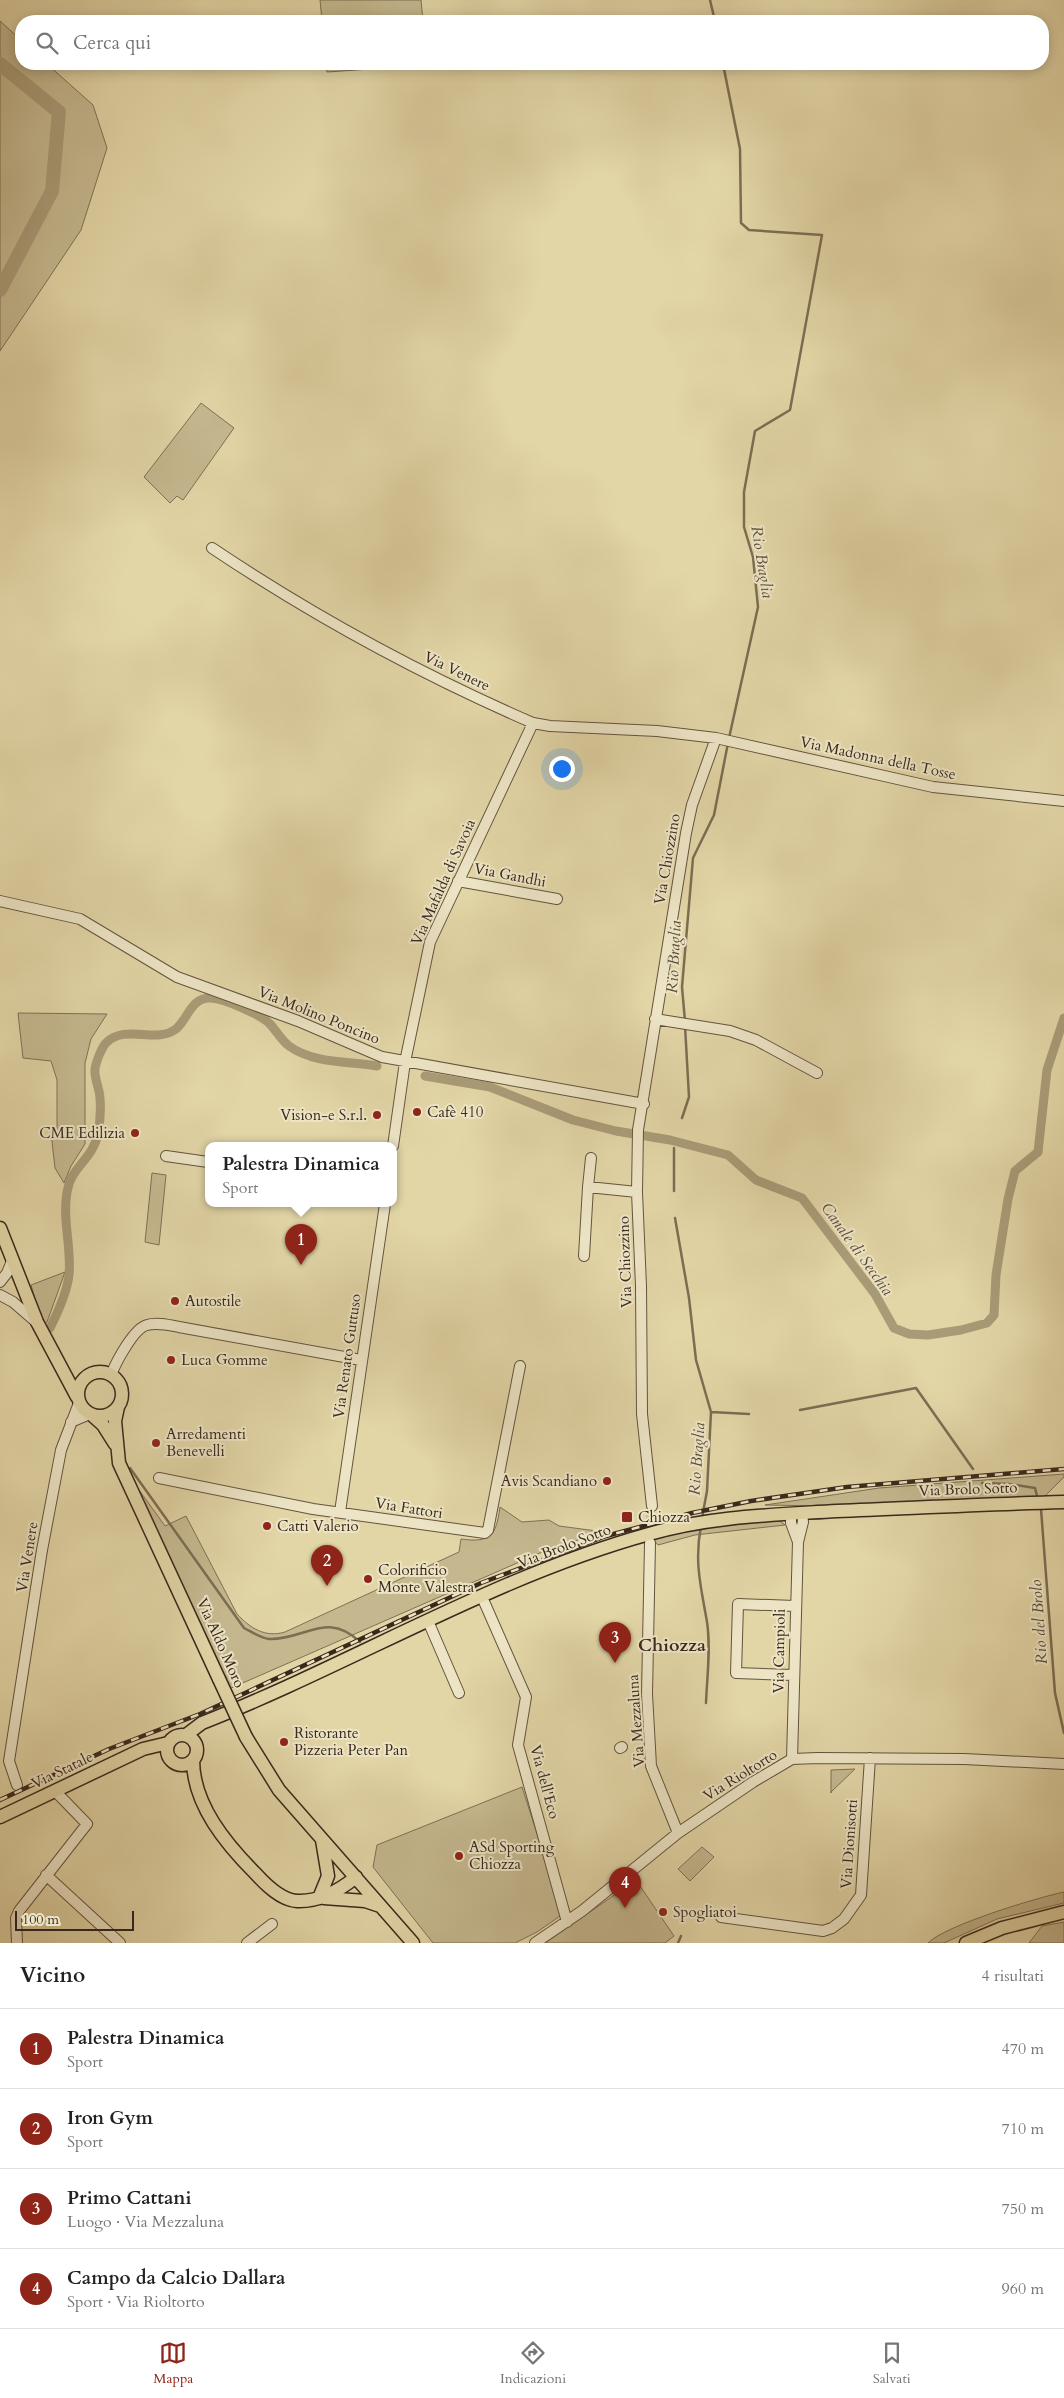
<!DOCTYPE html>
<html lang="it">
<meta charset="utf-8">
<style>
:root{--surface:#fff;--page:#f2f2f2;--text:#222;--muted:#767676;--line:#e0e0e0;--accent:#8f2418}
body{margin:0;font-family:Cardo,serif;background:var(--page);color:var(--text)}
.scale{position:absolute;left:15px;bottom:12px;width:119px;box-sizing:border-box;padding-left:5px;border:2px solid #39291c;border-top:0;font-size:14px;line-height:18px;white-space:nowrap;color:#39291c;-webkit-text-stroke:4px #ece4c5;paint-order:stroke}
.you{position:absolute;left:561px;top:768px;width:18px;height:18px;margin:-12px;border:4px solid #fff;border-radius:50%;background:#1a73e8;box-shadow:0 0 0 8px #1a73e833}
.badge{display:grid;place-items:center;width:32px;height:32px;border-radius:50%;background:var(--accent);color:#fff;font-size:16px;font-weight:700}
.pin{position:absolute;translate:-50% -41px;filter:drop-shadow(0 1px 2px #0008)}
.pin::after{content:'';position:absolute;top:26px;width:18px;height:15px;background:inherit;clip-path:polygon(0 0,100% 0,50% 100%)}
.popup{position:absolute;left:205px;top:1142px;width:192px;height:65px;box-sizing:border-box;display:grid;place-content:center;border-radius:10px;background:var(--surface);filter:drop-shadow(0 1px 4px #0005);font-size:16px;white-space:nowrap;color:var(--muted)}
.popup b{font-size:19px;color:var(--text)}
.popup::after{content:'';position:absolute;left:50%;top:100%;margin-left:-10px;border:10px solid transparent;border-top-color:var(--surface)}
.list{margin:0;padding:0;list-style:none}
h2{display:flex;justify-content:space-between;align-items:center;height:65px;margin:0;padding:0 20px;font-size:21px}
h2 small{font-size:16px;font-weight:400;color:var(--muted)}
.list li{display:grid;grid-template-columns:32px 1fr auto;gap:15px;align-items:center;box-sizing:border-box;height:80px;padding:0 20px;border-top:1px solid var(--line)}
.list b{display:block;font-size:19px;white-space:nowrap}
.list p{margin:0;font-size:16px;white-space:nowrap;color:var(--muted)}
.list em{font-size:16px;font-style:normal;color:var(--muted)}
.icon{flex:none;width:28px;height:28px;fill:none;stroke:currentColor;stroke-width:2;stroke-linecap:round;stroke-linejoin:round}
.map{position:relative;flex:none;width:1064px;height:1943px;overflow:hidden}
.search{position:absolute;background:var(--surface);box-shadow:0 2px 12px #0003;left:15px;right:15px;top:15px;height:55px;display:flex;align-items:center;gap:12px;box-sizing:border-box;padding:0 18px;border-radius:20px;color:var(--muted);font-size:19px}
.sheet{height:385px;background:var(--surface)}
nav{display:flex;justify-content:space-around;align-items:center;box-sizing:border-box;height:70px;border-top:1px solid var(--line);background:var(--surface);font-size:14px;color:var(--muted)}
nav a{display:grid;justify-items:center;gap:2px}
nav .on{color:var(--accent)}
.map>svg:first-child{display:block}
.green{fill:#c5b88f;stroke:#7f7056}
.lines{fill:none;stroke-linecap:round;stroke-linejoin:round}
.stream{stroke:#7c6d53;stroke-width:2.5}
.canal{stroke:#a99b77;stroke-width:9}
.river{stroke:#a99b77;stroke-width:14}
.minor-tunnel{stroke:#c0b38a;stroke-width:10;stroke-dasharray:10 5;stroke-linecap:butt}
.minor-casing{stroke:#63543e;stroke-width:12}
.major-casing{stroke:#39291c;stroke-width:15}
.minor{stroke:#ece4c5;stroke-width:10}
.major{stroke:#e2d5a6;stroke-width:12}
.rail-casing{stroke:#39291c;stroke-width:4.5}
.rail{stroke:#ece4c5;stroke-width:2.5;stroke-dasharray:8;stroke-linecap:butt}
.major-bridge-casing{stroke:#39291c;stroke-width:15;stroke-linecap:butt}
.major-bridge{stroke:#e2d5a6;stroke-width:12}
.poi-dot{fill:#8f2418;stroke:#ece4c5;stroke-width:2}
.labels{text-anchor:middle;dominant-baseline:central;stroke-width:4;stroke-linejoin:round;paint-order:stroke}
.street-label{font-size:15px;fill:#39291c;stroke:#ece4c5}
.poi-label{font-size:15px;fill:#39291c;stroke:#ece4c5;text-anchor:start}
.water-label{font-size:16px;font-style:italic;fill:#5b4b37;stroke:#ece4c5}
.quarter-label{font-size:18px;font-weight:bold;fill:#39291c;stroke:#ece4c5}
</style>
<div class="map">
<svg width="1064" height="1943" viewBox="0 0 1064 1943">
<rect width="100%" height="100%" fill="#e2d5a6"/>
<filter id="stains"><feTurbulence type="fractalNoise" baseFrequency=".004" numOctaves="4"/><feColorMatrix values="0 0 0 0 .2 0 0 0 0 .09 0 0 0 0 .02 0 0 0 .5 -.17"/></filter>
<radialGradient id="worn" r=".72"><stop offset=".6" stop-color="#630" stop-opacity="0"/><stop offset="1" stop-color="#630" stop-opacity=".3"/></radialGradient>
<path class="green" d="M 320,0 L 421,0 L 423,21 L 322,21 Z
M 0,21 L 21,40 L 21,64 L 47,64 L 93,105 L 107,148 L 81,230 L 0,351 Z
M 326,64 L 429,64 L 429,65 L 327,72 Z
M 201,403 L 234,428 L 183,500 L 177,496 L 170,503 L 144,477 Z
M 18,1013 L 107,1014 L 91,1039 L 85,1063 L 85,1144 L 71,1166 L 64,1183 L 55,1168 L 51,1133 L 57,1130 L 57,1080 L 51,1061 L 23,1058 Z
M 152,1173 L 166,1175 L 159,1245 L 145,1242 Z
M 65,1272 L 47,1322 L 43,1326 L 31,1285 Z
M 1064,1474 L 1064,1477 L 1044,1497 C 951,1499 858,1508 765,1505 L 879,1488 Z
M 134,1483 L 165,1526 L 186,1516 L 237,1614 C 250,1628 265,1638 285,1632 L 459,1552 L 461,1539 C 491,1543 496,1536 500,1507 L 522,1522 L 549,1520 L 559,1526 L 597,1531 L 598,1533 L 540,1553 L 229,1689 Z
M 776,1518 L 785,1525 L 695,1535 L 658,1545 L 653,1539 L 706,1524 Z
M 855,1769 L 831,1792 L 831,1793 L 831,1770 Z
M 522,1787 L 563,1914 L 537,1932 L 515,1943 L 433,1943 L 373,1867 L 377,1845 Z
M 702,1847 L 714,1857 L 690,1881 L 678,1869 Z
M 636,1880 L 674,1936 L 665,1943 L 545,1943 Z
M 1064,1892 L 1064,1903 L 997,1919 L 944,1943 L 928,1943 C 946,1925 1036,1898 1064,1892 Z
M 1064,1922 L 1064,1943 L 1029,1943 L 1042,1926 Z"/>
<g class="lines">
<path class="stream" d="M 710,0 L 715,21
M 723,64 L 740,149 L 741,223 L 749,230 L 822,235 L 790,410 L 755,431 L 744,492 L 744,527 L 753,557 L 758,607 L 729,738
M 685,1021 L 682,987 L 693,858 L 714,815 L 728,743
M 682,1118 L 689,1097 L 685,1026
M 674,1191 L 674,1148
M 675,1218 L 689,1298 L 696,1360 L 711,1412 L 707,1491 L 702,1518
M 800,1410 L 916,1388 L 973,1469
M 711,1412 L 749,1414
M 130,1468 L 244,1628 C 252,1632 260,1638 269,1639 C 306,1640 326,1610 360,1642
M 982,1483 L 1009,1484 L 1035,1488 L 1037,1496
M 1041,1509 L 1055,1693 L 1064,1733
M 701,1526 C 694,1562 701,1587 707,1622 C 711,1648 707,1677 706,1703
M 678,1943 L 681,1936"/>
<path class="canal" d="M 425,1076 L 490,1087 L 573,1120 L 616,1131 L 670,1140 L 728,1155 L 756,1180 L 802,1198 L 875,1294 L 894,1328 L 909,1334 L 928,1335 L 961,1330 L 987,1323 L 994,1315 L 996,1275 L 1008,1199 L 1015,1171 L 1038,1152 L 1047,1070 L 1064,1018
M 50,1328 C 58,1312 67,1293 69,1275 C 72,1245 60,1214 69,1184 C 74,1166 94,1157 98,1133 C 100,1122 101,1110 100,1099 C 100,1089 94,1079 95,1069 C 96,1062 102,1046 107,1042 C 126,1024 156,1044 176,1029 C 188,1019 191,997 211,998 C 225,999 259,1014 269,1023 C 276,1030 281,1040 289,1046 C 314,1064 348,1061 377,1066"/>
<path class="river" d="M 0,64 L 59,112 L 52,191 L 0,290"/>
<path class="minor-tunnel" d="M 650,1539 L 652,1506"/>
<defs>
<path id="minor" d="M 212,548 C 315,617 420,674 533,723 L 550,726 L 657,731 L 716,738 L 933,787 L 1064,801
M 458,881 L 557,899
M 0,901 L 80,919 L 177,977 L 298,1021 L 382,1057 L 644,1104
M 655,1019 L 730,1031 L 756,1040 L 817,1073
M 393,1146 L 405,1062 L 430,942 L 533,723
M 166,1156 L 208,1162
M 588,1187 L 591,1158
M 584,1256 L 588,1187 L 637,1192
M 0,1282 L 7,1273 L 12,1261
M 0,1295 L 13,1302 L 35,1321
M 111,1375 C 116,1362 134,1328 147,1325 C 157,1322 169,1325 179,1327 L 361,1360
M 71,1422 L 90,1414
M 159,1478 L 313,1509 L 485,1533 L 488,1530 L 520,1366
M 652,1506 L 642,1414 L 641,1286 L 637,1192 L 638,1130 L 686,833 L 692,805 L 716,738
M 340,1512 L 385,1204
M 791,1514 L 791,1523 L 798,1542 L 803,1522 L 802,1513
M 650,1543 L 647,1694 L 651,1766 L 678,1833
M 482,1597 L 526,1697 L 518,1745 L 567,1922
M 428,1621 L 459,1693
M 793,1675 L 736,1673 L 738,1604 L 795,1606
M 620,1748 L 622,1747
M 792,1759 L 798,1542
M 17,1785 L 9,1761 L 42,1550 L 61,1450 L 79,1403
M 46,1875 L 120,1943
M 721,1917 L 823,1931 L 832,1928 L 844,1919 L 861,1895 L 870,1758
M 17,1943 L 16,1918 L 19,1911 L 87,1824 L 55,1791
M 247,1943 L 272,1924
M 535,1943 L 582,1911 L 678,1833 L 753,1782 L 792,1759 L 818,1758 L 964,1759 L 1064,1764"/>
<path id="major" d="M 0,1228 L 37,1322 L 77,1397
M78 1394a22 22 0 1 1 44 0a22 22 0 1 1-44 0Z
M 118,1407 L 115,1421 L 119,1463 L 219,1679
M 93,1416 L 103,1425 L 115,1444
M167 1750a15 15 0 1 1 30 0a15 15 0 1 1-30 0Z
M 186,1735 L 202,1723 C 352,1664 493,1577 649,1534 C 711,1516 773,1515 837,1511 C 913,1508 988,1504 1064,1502
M 246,1737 L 279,1790 L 413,1943
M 193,1760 C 193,1805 227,1845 256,1874 C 266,1885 281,1900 297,1901 C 319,1902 340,1890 356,1877
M 0,1817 L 143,1749 L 168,1743
M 319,1898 L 328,1876 L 322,1840
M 324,1898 L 365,1901 L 380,1906
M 966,1943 L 1002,1928 L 1064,1912"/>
</defs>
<use href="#minor" class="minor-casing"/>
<use href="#major" class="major-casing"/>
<use href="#minor" class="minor"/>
<use href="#major" class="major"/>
<defs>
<path id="rail" d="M 0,1800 L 109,1749 L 200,1714 L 481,1583 L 606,1536 L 692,1513 L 751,1501 L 847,1487 L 1064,1469"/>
</defs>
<use href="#rail" class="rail-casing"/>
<use href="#rail" class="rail"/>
<defs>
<path id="major-bridge" d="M 219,1679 L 246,1737"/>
</defs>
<use href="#major-bridge" class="major-bridge-casing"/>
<use href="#major-bridge" class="major-bridge"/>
</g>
<g class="poi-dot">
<circle cx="417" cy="1112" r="5"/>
<circle cx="377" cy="1115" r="5"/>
<circle cx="135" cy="1133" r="5"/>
<circle cx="175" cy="1301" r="5"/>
<circle cx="171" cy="1360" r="5"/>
<circle cx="156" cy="1443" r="5"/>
<circle cx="607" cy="1481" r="5"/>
<rect x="621" y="1511" width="12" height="12" rx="2.5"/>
<circle cx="267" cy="1526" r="5"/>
<circle cx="368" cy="1579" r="5"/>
<circle cx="284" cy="1742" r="5"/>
<circle cx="459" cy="1856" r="5"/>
<circle cx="663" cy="1912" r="5"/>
</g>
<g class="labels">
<g class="street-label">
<text transform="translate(457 671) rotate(26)">Via Venere</text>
<text transform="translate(878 758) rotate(12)">Via Madonna della Tosse</text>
<text transform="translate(667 859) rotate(-80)">Via Chiozzino</text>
<text transform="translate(510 875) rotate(11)">Via Gandhi</text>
<text transform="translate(443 882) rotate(-66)">Via Mafalda di Savoia</text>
<text transform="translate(319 1015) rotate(22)">Via Molino Poncino</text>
<text transform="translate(625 1262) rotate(-92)">Via Chiozzino</text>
<text transform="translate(347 1356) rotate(-82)">Via Renato Guttuso</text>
<text transform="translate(968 1489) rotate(-2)">Via Brolo Sotto</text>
<text transform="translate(409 1508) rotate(9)">Via Fattori</text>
<text transform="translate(564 1546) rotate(-21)">Via Brolo Sotto</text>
<text transform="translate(27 1557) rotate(-81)">Via Venere</text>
<text transform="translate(221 1643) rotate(66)">Via Aldo Moro</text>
<text transform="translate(779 1651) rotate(-89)">Via Campioli</text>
<text transform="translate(636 1721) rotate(-94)">Via Mezzaluna</text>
<text transform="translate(62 1770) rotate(-26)">Via Statale</text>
<text transform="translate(740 1775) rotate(-32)">Via Rioltorto</text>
<text transform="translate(545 1782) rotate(75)">Via dell'Eco</text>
<text transform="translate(849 1844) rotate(-86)">Via Dionisotti</text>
</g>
<g class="poi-label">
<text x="427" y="1112">Cafè 410</text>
<text x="367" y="1115" text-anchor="end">Vision-e S.r.l.</text>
<text x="125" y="1133" text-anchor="end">CME Edilizia</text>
<text x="185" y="1301">Autostile</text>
<text x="181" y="1360">Luca Gomme</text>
<text x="166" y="1434">Arredamenti<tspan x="166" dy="17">Benevelli</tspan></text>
<text x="597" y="1481" text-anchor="end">Avis Scandiano</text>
<text x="638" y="1517">Chiozza</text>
<text x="277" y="1526">Catti Valerio</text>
<text x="378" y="1570">Colorificio<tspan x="378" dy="17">Monte Valestra</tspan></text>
<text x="294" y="1733">Ristorante<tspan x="294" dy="17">Pizzeria Peter Pan</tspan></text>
<text x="469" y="1847">ASd Sporting<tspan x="469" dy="17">Chiozza</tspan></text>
<text x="673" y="1912">Spogliatoi</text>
</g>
<g class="water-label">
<text transform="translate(762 562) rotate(81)">Rio Braglia</text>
<text transform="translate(674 957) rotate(-87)">Rio Braglia</text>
<text transform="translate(857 1249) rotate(54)">Canale di Secchia</text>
<text transform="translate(697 1459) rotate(-86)">Rio Braglia</text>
<text transform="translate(1039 1622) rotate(-94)">Rio del Brolo</text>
</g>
<g class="quarter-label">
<text x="672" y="1645">Chiozza</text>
</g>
</g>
<rect width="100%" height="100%" filter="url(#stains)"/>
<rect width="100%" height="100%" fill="url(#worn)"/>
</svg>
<div class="scale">100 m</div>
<div class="you"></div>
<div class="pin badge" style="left:301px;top:1265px">1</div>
<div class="popup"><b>Palestra Dinamica</b>Sport</div>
<div class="pin badge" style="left:327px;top:1586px">2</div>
<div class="pin badge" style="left:615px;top:1663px">3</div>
<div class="pin badge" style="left:625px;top:1908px">4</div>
<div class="search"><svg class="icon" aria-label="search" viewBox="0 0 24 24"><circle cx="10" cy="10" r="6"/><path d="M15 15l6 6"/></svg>Cerca qui</div>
</div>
<section class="sheet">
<h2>Vicino<small>4 risultati</small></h2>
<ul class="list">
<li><span class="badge">1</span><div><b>Palestra Dinamica</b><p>Sport</p></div><em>470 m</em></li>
<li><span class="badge">2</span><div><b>Iron Gym</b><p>Sport</p></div><em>710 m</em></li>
<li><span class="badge">3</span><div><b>Primo Cattani</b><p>Luogo · Via Mezzaluna</p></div><em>750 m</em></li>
<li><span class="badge">4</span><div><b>Campo da Calcio Dallara</b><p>Sport · Via Rioltorto</p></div><em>960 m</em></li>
</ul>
</section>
<nav>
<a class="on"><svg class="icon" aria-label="map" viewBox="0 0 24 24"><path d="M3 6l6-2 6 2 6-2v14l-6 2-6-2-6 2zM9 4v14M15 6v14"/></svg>Mappa</a>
<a><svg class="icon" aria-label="directions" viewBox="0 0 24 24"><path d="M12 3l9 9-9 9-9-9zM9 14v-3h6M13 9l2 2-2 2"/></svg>Indicazioni</a>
<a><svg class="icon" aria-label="saved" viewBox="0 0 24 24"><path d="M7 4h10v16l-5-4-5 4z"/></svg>Salvati</a>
</nav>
